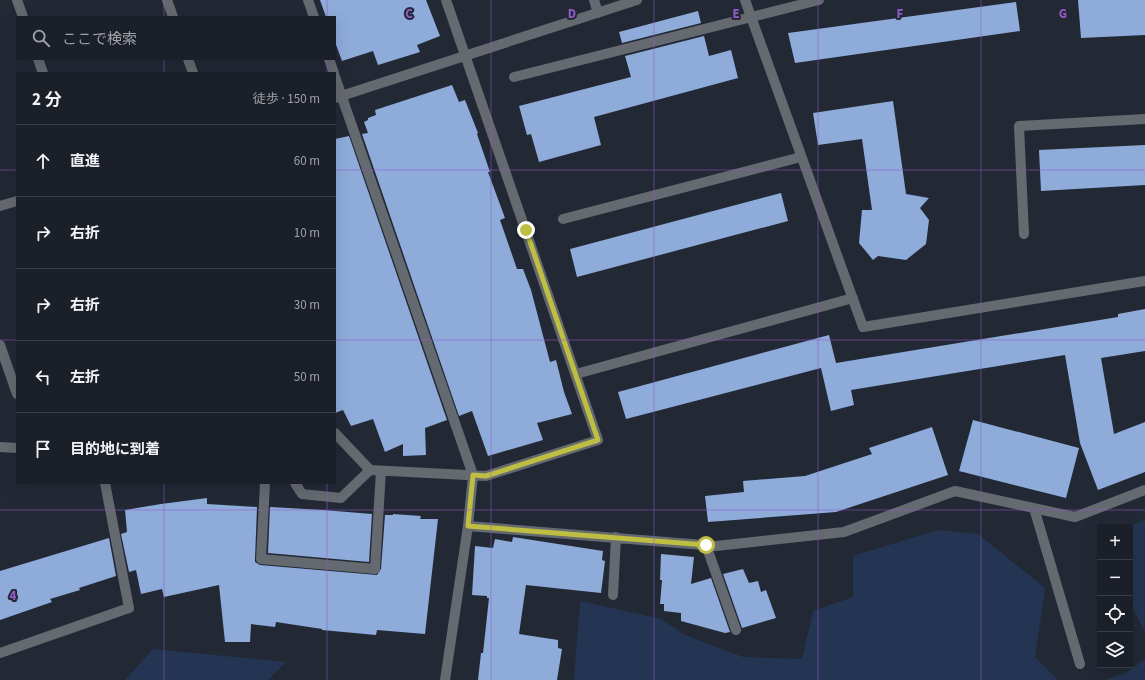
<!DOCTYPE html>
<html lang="ja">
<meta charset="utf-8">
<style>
:root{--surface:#1a1f28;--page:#232730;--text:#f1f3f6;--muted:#9fa2a8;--line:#383d45}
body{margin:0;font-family:"Source Sans 3","Noto Sans JP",sans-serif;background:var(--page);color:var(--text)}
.controls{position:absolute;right:12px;bottom:12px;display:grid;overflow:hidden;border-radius:0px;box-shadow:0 4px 16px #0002}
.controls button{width:36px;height:36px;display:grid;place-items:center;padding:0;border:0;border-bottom:1px solid var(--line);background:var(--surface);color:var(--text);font:20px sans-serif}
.stop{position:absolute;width:12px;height:12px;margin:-9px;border:3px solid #bebe42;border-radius:50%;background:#fff}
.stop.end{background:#bebe42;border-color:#fff;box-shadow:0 1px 4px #0008}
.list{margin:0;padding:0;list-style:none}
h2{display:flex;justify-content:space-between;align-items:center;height:52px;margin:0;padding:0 16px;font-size:17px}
h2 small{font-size:13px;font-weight:400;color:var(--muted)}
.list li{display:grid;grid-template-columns:26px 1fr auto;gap:12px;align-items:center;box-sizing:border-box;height:72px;padding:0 16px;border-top:1px solid var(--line)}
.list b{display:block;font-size:15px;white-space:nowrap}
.list em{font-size:13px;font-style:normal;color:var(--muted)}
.icon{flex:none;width:22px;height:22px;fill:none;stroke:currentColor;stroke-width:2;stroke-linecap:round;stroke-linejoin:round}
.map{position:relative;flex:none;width:1145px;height:680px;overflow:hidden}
.search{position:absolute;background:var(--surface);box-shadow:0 4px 16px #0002;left:16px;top:16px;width:320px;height:44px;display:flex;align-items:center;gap:10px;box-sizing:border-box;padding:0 14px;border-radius:0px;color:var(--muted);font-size:15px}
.panel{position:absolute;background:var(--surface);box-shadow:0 4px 16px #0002;left:16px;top:72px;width:320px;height:412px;border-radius:0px}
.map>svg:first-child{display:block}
.green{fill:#233552}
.building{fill:#8eabda}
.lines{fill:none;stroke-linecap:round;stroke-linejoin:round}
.minor{stroke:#656970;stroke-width:10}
.route{stroke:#bebe42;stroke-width:5}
.grid{fill:none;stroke:#9359c9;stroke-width:1;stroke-opacity:0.55}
.grid-label{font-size:13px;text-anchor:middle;font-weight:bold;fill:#9359c9;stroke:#222935;stroke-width:4;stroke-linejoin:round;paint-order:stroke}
</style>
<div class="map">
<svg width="1145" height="680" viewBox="0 0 1145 680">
<rect width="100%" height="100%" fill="#222935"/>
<path class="green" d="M 1145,520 L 1145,631 L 1130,604 L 1130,527 L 1126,527 Z
M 938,530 L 978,534 L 1045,588 L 1035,657 L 1058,680 L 574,680 L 580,601 L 661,619 L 685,635 L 743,657 L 802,659 L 813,611 L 853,597 L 853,556 Z
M 153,649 L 286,662 L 268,680 L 125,680 Z
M 1145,659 L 1145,680 L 1105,680 L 1126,673 Z"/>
<path class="building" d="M 320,0 L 426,0 L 440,36 L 417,45 L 420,52 L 378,65 L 373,51 L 342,61 L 335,42 L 335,17 L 326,17 Z
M 1078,0 L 1145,0 L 1145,35 L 1081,38 Z
M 1016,2 L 1020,31 L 795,63 L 788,33 Z
M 698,11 L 701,23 L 622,43 L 619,32 Z
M 704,36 L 709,56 L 731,50 L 738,78 L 594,117 L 601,145 L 539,162 L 531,134 L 527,135 L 519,106 L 631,77 L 625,56 Z
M 452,85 L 459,102 L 465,100 L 478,133 L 477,134 L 490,172 L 488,172 L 505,218 L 500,220 L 517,269 L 523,269 L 531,290 L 550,362 L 556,360 L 564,392 L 572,414 L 537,423 L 543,440 L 488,456 L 472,411 L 459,416 L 362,134 L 368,133 L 364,122 L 368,120 L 368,118 L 376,115 L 375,110 Z
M 893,101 L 906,194 L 929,198 L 920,208 L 929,220 L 926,244 L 906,260 L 878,256 L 873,260 L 859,243 L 862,210 L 872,210 L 862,139 L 818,145 L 813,113 Z
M 349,136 L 447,420 L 425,428 L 426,455 L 403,456 L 403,444 L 385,452 L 373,419 L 351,426 L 343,410 L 335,413 L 335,139 Z
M 1145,145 L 1145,185 L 1041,191 L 1039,150 Z
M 781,193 L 788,221 L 577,277 L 570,249 Z
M 1145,309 L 1145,351 L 1101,358 L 1114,434 L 1145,422 L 1145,472 L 1098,490 L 1080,443 L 1065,355 L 851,390 L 854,405 L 831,411 L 821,368 L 626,419 L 618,392 L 829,335 L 836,363 L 1118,317 L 1118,314 Z
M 973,420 L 1079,448 L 1066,498 L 959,471 Z
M 932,427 L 948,475 L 836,512 L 708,522 L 705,496 L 744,492 L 743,481 L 805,476 L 872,454 L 869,448 Z
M 207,498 L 207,504 L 257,507 L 255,559 L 255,562 L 260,565 L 377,575 L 381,569 L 385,515 L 393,515 L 393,514 L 421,516 L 420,519 L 438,519 L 425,634 L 377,630 L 376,635 L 322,630 L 322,629 L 276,622 L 275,627 L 251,624 L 250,642 L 225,642 L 219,585 L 164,597 L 162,589 L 141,594 L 136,570 L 129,572 L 121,534 L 127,532 L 125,510 L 161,504 Z
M 270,507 L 323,510 L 372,514 L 369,562 L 268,553 Z
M 513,537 L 603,551 L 602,560 L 605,561 L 601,593 L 526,585 L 519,634 L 558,640 L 558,648 L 562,649 L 557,680 L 478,680 L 481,653 L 483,653 L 489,598 L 487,598 L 487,596 L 472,595 L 475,546 L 493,548 L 495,539 L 512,542 Z
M 109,538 L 116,576 L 79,588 L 80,590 L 50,599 L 52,602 L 0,620 L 0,571 Z
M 661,554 L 694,557 L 691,584 L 711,578 L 730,632 L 725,633 L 681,621 L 681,613 L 664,611 L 664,604 L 660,604 L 662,580 L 660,580 Z
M 743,569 L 749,583 L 758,581 L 761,592 L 766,590 L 776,618 L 742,628 L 723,574 Z"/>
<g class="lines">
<path class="minor" d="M 17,0 L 23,17
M 167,0 L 173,17
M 308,0 L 314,17
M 594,0 L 598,13
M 745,0 L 863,327 L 1145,281
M 38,59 L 43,73
M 188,59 L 193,73
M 329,59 L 334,73
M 335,77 L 473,475 L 468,526 L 445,680
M 514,77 L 819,0
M 335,98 L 637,0
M 0,206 L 17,201
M 563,219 L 801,157
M 1024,234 L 1019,126 L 1145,119
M 0,345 L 17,394
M 576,374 L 853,298
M 335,433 L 370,470 L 486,476 L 598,440 L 446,0
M 0,447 L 17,448
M 265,483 L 261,559 L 375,569 L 381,471
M 295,483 L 302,494 L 341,498 L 370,470
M 1034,508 L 1080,664
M 468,526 L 716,546 L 844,532 L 955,491 L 1075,517 L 1145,490
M 706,545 L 736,630
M 613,595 L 616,537
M 0,653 L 129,608 L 105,483"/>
</g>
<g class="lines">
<path class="route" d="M 526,230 L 598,440 L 486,476 L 473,475 L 468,526 L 706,545"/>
</g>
<path class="grid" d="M 164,0 L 164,17M 327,0 L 327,17M 491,0 L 491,680M 654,0 L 654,680M 818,0 L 818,680M 981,0 L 981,680M 164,59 L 164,73M 327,59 L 327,73M 0,170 L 17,170M 335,170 L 1145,170M 0,340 L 17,340M 335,340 L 1145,340M 164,483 L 164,680M 327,483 L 327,680M 0,510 L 1145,510"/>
<g class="grid-label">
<text x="409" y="18">C</text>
<text x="572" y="18">D</text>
<text x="736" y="18">E</text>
<text x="900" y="18">F</text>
<text x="1063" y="18">G</text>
<text x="13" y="600">4</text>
</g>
</svg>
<div class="controls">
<button>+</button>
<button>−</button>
<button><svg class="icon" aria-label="locate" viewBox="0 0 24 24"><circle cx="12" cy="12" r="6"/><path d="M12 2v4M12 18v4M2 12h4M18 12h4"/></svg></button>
<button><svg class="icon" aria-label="layers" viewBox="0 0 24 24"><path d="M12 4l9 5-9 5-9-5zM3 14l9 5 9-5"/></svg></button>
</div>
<div class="stop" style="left:706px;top:545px"></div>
<div class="stop end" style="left:526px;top:230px"></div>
<div class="search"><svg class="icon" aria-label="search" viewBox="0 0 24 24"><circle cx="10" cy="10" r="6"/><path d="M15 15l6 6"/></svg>ここで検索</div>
<section class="panel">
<h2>2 分<small>徒歩 · 150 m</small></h2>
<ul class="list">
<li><svg class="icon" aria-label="ahead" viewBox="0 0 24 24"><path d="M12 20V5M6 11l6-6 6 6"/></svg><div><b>直進</b></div><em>60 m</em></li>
<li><svg class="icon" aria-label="right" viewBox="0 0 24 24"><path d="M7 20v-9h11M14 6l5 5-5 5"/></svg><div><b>右折</b></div><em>10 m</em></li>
<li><svg class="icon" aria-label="right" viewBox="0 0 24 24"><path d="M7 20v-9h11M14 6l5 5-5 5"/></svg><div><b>右折</b></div><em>30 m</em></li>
<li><svg class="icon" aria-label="left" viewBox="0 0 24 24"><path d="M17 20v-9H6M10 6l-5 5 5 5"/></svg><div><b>左折</b></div><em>50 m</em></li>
<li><svg class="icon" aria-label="arrive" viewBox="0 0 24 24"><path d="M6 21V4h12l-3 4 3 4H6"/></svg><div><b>目的地に到着</b></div></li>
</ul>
</section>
</div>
